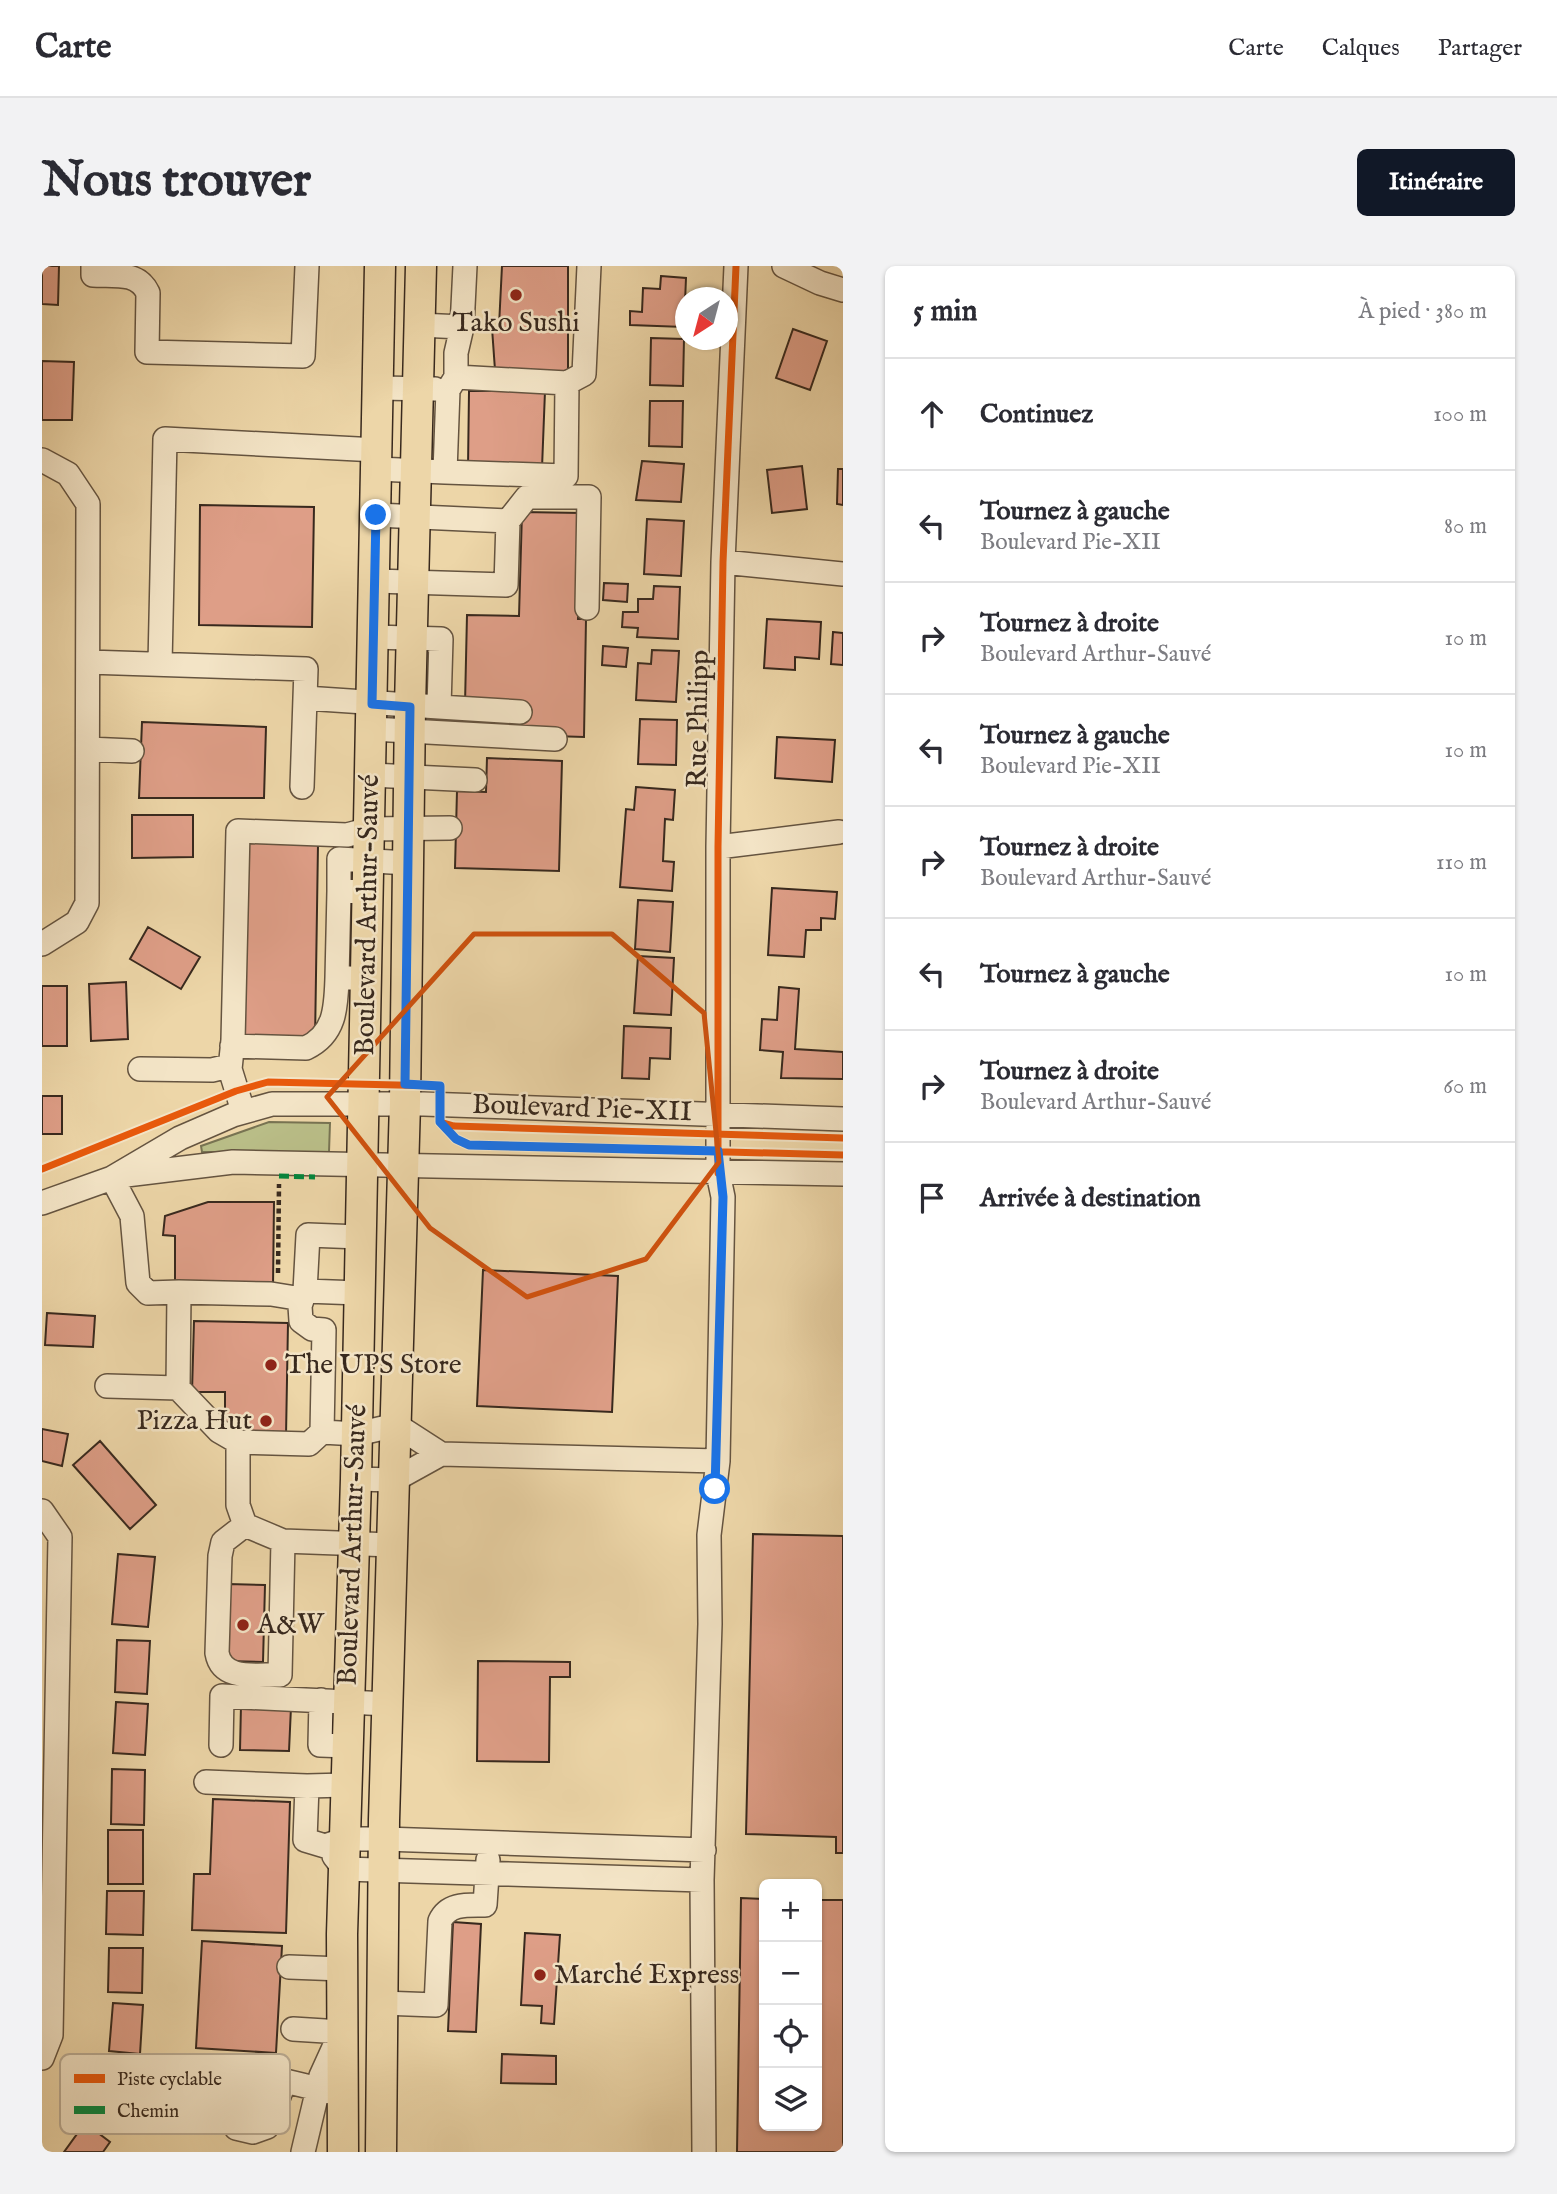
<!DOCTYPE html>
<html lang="fr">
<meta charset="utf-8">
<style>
:root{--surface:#fff;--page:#f2f2f3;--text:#2b2b33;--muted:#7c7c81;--line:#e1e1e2;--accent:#111827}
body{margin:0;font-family:"IM FELL English",serif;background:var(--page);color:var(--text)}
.controls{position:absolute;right:21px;bottom:21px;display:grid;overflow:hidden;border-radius:10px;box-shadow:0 2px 5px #0004}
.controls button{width:63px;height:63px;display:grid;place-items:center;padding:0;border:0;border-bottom:2px solid var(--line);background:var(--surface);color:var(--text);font:35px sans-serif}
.compass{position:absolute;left:633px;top:21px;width:63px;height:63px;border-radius:50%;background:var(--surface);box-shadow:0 2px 5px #0004;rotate:216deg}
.stop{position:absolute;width:21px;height:21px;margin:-16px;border:5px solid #1a73e8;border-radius:50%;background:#fff}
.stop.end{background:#1a73e8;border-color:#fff;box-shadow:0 2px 7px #0008}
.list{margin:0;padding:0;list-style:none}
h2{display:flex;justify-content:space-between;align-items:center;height:91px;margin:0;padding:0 28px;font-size:30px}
h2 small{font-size:23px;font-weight:400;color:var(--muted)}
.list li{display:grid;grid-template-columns:46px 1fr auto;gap:21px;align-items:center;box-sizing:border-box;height:112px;padding:0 28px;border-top:2px solid var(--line)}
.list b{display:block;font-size:26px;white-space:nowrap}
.list p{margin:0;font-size:23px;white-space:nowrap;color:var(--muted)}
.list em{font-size:23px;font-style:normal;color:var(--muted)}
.icon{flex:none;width:38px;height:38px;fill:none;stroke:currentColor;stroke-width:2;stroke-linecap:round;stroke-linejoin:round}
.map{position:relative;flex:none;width:801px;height:1886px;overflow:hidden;border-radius:10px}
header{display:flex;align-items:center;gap:42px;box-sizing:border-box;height:98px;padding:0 35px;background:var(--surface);border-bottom:2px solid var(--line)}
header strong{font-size:33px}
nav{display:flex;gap:38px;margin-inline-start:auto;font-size:24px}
.intro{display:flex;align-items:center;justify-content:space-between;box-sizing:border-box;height:168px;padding:0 42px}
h1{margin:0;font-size:49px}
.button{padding:18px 32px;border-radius:10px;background:var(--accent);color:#fff;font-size:24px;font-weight:700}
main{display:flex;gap:42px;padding:0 42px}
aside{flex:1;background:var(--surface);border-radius:10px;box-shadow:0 2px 5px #0004}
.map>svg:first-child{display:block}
.green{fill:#b9bd87;stroke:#787352;stroke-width:2}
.building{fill:#de9e87;stroke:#38291e;stroke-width:2}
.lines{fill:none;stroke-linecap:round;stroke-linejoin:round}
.minor-casing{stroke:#655440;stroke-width:26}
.major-casing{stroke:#38291e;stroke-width:33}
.path{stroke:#38291e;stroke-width:4.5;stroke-dasharray:5 3.5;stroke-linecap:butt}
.minor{stroke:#f3e4c6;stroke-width:23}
.major{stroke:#edd6a8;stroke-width:30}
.quiet{stroke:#00873e;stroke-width:5;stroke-dasharray:10 5;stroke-linecap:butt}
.cycleway-casing{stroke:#f3e4c6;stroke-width:11}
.cycleway{stroke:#e8590c;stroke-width:7}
.route{stroke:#1a73e8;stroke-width:9}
.marked{fill:none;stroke:#ce520f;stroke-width:5;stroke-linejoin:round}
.poi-dot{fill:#8f2418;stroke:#f3e4c6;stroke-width:2.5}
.labels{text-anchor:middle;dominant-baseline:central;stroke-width:5;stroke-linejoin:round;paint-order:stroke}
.poi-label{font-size:28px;fill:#38291e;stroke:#f3e4c6;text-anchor:start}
.street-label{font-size:28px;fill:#38291e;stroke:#f3e4c6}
.key{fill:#f3e4c6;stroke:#bbac94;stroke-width:2}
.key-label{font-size:19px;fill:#38291e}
</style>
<header>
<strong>Carte</strong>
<nav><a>Carte</a><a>Calques</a><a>Partager</a></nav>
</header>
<div class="intro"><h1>Nous trouver</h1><a class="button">Itinéraire</a></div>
<main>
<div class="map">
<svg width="801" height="1886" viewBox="0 0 801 1886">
<rect width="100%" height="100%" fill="#edd6a8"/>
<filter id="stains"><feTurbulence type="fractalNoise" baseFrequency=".00286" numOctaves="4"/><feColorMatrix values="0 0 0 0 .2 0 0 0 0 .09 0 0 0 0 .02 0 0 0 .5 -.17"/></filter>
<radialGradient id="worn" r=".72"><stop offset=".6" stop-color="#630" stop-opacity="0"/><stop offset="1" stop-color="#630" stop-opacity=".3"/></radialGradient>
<path class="green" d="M 227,856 L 288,857 L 287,886 L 160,886 L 159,880 Z"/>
<path class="building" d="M 0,0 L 17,0 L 16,39 L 0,38 Z
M 460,0 L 526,0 L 526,106 L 453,104 L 450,62 L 457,60 Z
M 619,10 L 644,12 L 642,61 L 588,59 L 588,45 L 600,46 L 601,22 L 618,23 Z
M 751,63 L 785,75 L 768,124 L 734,112 Z
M 609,72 L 642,73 L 641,120 L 608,119 Z
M 0,95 L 32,96 L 30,154 L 0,154 Z
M 427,125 L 503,125 L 500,202 L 426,202 Z
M 608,135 L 641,135 L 640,181 L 607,180 Z
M 600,195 L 642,198 L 639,236 L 594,234 Z
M 760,200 L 765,243 L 730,247 L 725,204 Z
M 796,203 L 801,203 L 801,239 L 795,238 Z
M 158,239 L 272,241 L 270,361 L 157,359 Z
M 480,246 L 539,247 L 536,353 L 544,353 L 542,471 L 479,469 L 479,439 L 423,438 L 425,349 L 477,350 Z
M 605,253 L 642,255 L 639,310 L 602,308 Z
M 562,317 L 586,318 L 585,336 L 561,334 Z
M 612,320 L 638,321 L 636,373 L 595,371 L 596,362 L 580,361 L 581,346 L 596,346 L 596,333 L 611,333 Z
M 725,353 L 779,356 L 777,393 L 753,391 L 753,404 L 722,402 Z
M 791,366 L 801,367 L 801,399 L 789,398 Z
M 561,380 L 586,382 L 584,401 L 560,399 Z
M 610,384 L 637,385 L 634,436 L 594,434 L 596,397 L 609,398 Z
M 598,453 L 635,454 L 634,499 L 596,498 Z
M 100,456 L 224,461 L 222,532 L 97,532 Z
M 735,471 L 793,474 L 790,516 L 733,512 Z
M 445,492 L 520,495 L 517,605 L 413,602 L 415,525 L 444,526 Z
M 594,521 L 633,524 L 631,554 L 623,553 L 621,595 L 632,596 L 630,625 L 578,621 L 584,543 L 592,544 Z
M 90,549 L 151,549 L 151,591 L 90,592 Z
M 205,576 L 276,578 L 273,775 L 202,774 Z
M 730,622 L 795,626 L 793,653 L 779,652 L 779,664 L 764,664 L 762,691 L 726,689 Z
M 596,634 L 631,636 L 628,686 L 593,683 Z
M 106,661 L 158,691 L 139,723 L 88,693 Z
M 596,690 L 632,692 L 629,749 L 592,747 Z
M 84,716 L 86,773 L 49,775 L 47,718 Z
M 0,720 L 25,720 L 25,780 L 0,780 Z
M 737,721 L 757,723 L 753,783 L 801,786 L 801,813 L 739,812 L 741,786 L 718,784 L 720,753 L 735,754 Z
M 582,760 L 629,762 L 628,793 L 608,792 L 607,813 L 580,812 Z
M 0,830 L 20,830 L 20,868 L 0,868 Z
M 166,936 L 232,936 L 231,1021 L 133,1017 L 133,970 L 121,969 L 123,950 Z
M 441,1004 L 576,1010 L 570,1146 L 435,1140 Z
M 5,1047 L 53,1050 L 51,1081 L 3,1079 Z
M 152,1055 L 246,1057 L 244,1170 L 183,1168 L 183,1126 L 150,1126 Z
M 0,1163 L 26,1168 L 20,1200 L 0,1195 Z
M 58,1175 L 114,1239 L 88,1263 L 31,1199 Z
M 711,1268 L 801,1270 L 801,1587 L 794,1587 L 794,1571 L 704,1568 Z
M 76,1288 L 113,1291 L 106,1361 L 70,1358 Z
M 186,1318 L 223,1319 L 221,1396 L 184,1395 Z
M 75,1374 L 108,1375 L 105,1428 L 73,1426 Z
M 436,1395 L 528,1396 L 528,1411 L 508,1411 L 507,1496 L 435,1495 Z
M 74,1436 L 106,1438 L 103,1489 L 71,1487 Z
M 199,1439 L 249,1441 L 247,1485 L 198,1484 Z
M 70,1503 L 103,1504 L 102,1559 L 69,1558 Z
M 171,1533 L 248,1536 L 244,1667 L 150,1664 L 152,1608 L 168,1608 Z
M 66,1564 L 101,1564 L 101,1618 L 66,1618 Z
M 65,1625 L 102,1625 L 101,1669 L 64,1668 Z
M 699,1632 L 722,1633 L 722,1860 L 775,1860 L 775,1634 L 801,1634 L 801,1886 L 695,1886 Z
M 411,1656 L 439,1658 L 434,1766 L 406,1765 Z
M 483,1667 L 518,1669 L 512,1758 L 499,1757 L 500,1740 L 479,1739 Z
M 160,1675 L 240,1680 L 234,1787 L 154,1782 Z
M 67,1682 L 101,1682 L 100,1727 L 66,1726 Z
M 71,1737 L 101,1739 L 98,1788 L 67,1785 Z
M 460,1788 L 514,1790 L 514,1818 L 459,1817 Z
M 43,1857 L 68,1876 L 61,1886 L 22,1886 Z"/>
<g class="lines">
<defs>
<path id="minor" d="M 51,0 L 51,9 C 72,10 96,5 106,27 L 105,86 L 261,90 L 265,0
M 742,0 L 778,17 L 801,24
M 377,59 L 420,61 L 423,0
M 525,117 L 542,108 L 547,0
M 336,122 L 393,123
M 0,194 L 26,208 L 46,238 L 45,637 L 35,656 L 0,678
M 335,203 L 403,206 L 406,124 L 414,111 L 414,87 L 420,61
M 403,206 L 524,210 L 525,117 L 414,111
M 466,255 L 485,231 L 547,231 L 545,342
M 681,296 L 801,308
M 333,315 L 464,319 L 466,255 L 334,249
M 46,396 L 264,403 L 263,432
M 118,398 L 123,173 L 335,184
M 397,441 L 478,446
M 330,463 L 513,473
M 46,483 L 90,485
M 329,509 L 433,514
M 260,521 L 263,432 L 397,441 L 399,373 L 332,371
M 676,581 L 797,566
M 297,625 L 297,593 L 366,597
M 308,712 L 295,712 L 297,625 L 327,626
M 190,780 L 264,782 C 294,768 294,740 295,712
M 98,803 L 170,804 L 187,800
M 201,845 L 188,803 L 191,774 L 196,565 L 305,569 L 328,563 L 408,562
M 84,909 L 191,896 L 801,908
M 70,912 L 90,950 L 96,1017 L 106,1027 L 137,1026
M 0,937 L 70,912 L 138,872 L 191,849 L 230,838 L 382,838 L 801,853
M 263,1025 L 258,1040 L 259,1055 L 270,1063 L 282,1064 L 280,1166
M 317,1027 L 263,1025 L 266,969 L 318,971
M 65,1120 L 136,1122
M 196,1176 L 177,1165 L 136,1122 L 137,1026 L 229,1028 L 260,1033
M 314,1213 L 352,1214 L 399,1188
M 0,1245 L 18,1271 L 9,1769 L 0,1792
M 203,1259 L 181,1276 L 178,1290 L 175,1387 C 180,1416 216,1408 238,1409 L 241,1275
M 350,1279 L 241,1275 L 203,1259 L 196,1239 L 196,1176 L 267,1178 L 280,1166 L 315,1168 L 354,1159 L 399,1188 L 676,1195
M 279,1434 L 278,1479 L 306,1480
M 179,1479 L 180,1430 L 346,1438
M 164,1516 L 265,1520
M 304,1519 L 265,1520 L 263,1574 L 283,1580 L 303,1573 L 342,1573 L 662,1584
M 292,1590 L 302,1603 L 660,1614
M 247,1701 L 300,1703
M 340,1737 L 394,1739 L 398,1655 C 406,1637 426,1639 443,1639 L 446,1594
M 251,1763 L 299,1766 L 279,1810 L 261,1886
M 184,1840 L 188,1811 L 243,1815 L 289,1826
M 194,1862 L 211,1866 L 225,1861 L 243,1815
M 662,1886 L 660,1614 L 668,1358 L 667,1269 L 676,1195 L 681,931 L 676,907 L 676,581 L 681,296 L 694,0"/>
<path id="major" d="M 301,1886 L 300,1668 L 314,1213 L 338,0
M 339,1886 L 342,1554 L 363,837 L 368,441 L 379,0"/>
</defs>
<use href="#minor" class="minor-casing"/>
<use href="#major" class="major-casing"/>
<path class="path" d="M 236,1007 L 237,918"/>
<use href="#minor" class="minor"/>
<use href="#major" class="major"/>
<path class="quiet" d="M 237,910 L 273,911"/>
<defs>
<path id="cycleway" d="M 398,856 L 412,860 L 801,872
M 0,903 L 194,825 L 226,816 L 398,820 L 398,856 L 414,873 L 427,879 L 801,889
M 676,907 L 676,581 L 681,296 L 694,0"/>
</defs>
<use href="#cycleway" class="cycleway-casing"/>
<use href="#cycleway" class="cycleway"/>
</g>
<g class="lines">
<path class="route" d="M 334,249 L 330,438 L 368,441 L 363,818 L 398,820 L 398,856 L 414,873 L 427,879 L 676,885 L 681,931 L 673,1223"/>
</g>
<path class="marked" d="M 432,668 L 570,668 L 662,747 L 677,896 L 604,993 L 485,1031 L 388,962 L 285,831 Z"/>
<g class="poi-dot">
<circle cx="474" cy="29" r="7"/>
<circle cx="229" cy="1099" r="7"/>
<circle cx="224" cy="1155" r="7"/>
<circle cx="201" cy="1359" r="7"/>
<circle cx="498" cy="1709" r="7"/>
</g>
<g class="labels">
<g class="poi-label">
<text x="474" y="57" text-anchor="middle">Tako Sushi</text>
<text x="243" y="1099">The UPS Store</text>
<text x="210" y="1155" text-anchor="end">Pizza Hut</text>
<text x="215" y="1359">A&amp;W</text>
<text x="512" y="1709">Marché Express</text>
</g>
<g class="street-label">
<text transform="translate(657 453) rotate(-89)">Rue Philipp</text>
<text transform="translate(326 649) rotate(-89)">Boulevard Arthur-Sauvé</text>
<text transform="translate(540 843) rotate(2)">Boulevard Pie-XII</text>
<text transform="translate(311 1279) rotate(-88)">Boulevard Arthur-Sauvé</text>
</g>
</g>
<rect x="18" y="1788" width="230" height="80" rx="10" class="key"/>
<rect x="32" y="1808" width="31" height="9" fill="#e8590c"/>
<rect x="32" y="1840" width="31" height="8" fill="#00873e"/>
<g class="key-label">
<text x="75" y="1819">Piste cyclable</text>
<text x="75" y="1851">Chemin</text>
</g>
<rect width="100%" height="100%" filter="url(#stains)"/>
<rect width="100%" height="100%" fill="url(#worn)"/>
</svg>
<div class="controls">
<button>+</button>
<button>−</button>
<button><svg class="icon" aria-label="locate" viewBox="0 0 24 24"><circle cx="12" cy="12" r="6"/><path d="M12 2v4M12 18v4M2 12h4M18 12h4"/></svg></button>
<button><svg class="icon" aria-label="layers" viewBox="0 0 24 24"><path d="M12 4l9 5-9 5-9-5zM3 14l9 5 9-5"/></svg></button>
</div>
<svg class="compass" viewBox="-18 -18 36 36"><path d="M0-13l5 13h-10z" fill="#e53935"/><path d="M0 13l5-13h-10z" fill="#7c7c81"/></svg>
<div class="stop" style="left:673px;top:1223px"></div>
<div class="stop end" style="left:334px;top:249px"></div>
</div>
<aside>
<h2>5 min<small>À pied · 380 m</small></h2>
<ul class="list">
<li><svg class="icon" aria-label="ahead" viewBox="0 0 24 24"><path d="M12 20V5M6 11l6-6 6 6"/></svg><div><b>Continuez</b></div><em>100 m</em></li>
<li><svg class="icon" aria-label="left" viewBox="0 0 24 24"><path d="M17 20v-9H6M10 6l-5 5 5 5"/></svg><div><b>Tournez à gauche</b><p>Boulevard Pie-XII</p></div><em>80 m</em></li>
<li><svg class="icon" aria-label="right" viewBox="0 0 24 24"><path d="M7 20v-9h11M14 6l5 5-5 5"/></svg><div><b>Tournez à droite</b><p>Boulevard Arthur-Sauvé</p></div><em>10 m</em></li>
<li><svg class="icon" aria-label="left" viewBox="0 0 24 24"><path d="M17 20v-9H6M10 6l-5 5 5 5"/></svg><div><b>Tournez à gauche</b><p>Boulevard Pie-XII</p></div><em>10 m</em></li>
<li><svg class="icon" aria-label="right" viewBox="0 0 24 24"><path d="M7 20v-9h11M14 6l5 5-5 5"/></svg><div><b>Tournez à droite</b><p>Boulevard Arthur-Sauvé</p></div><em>110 m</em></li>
<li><svg class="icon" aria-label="left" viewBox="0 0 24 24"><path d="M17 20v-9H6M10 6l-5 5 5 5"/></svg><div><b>Tournez à gauche</b></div><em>10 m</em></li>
<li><svg class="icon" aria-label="right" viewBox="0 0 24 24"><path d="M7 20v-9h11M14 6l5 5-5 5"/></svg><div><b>Tournez à droite</b><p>Boulevard Arthur-Sauvé</p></div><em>60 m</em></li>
<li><svg class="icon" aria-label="arrive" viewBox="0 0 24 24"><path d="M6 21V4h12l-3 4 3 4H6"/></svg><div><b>Arrivée à destination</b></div></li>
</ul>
</aside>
</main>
